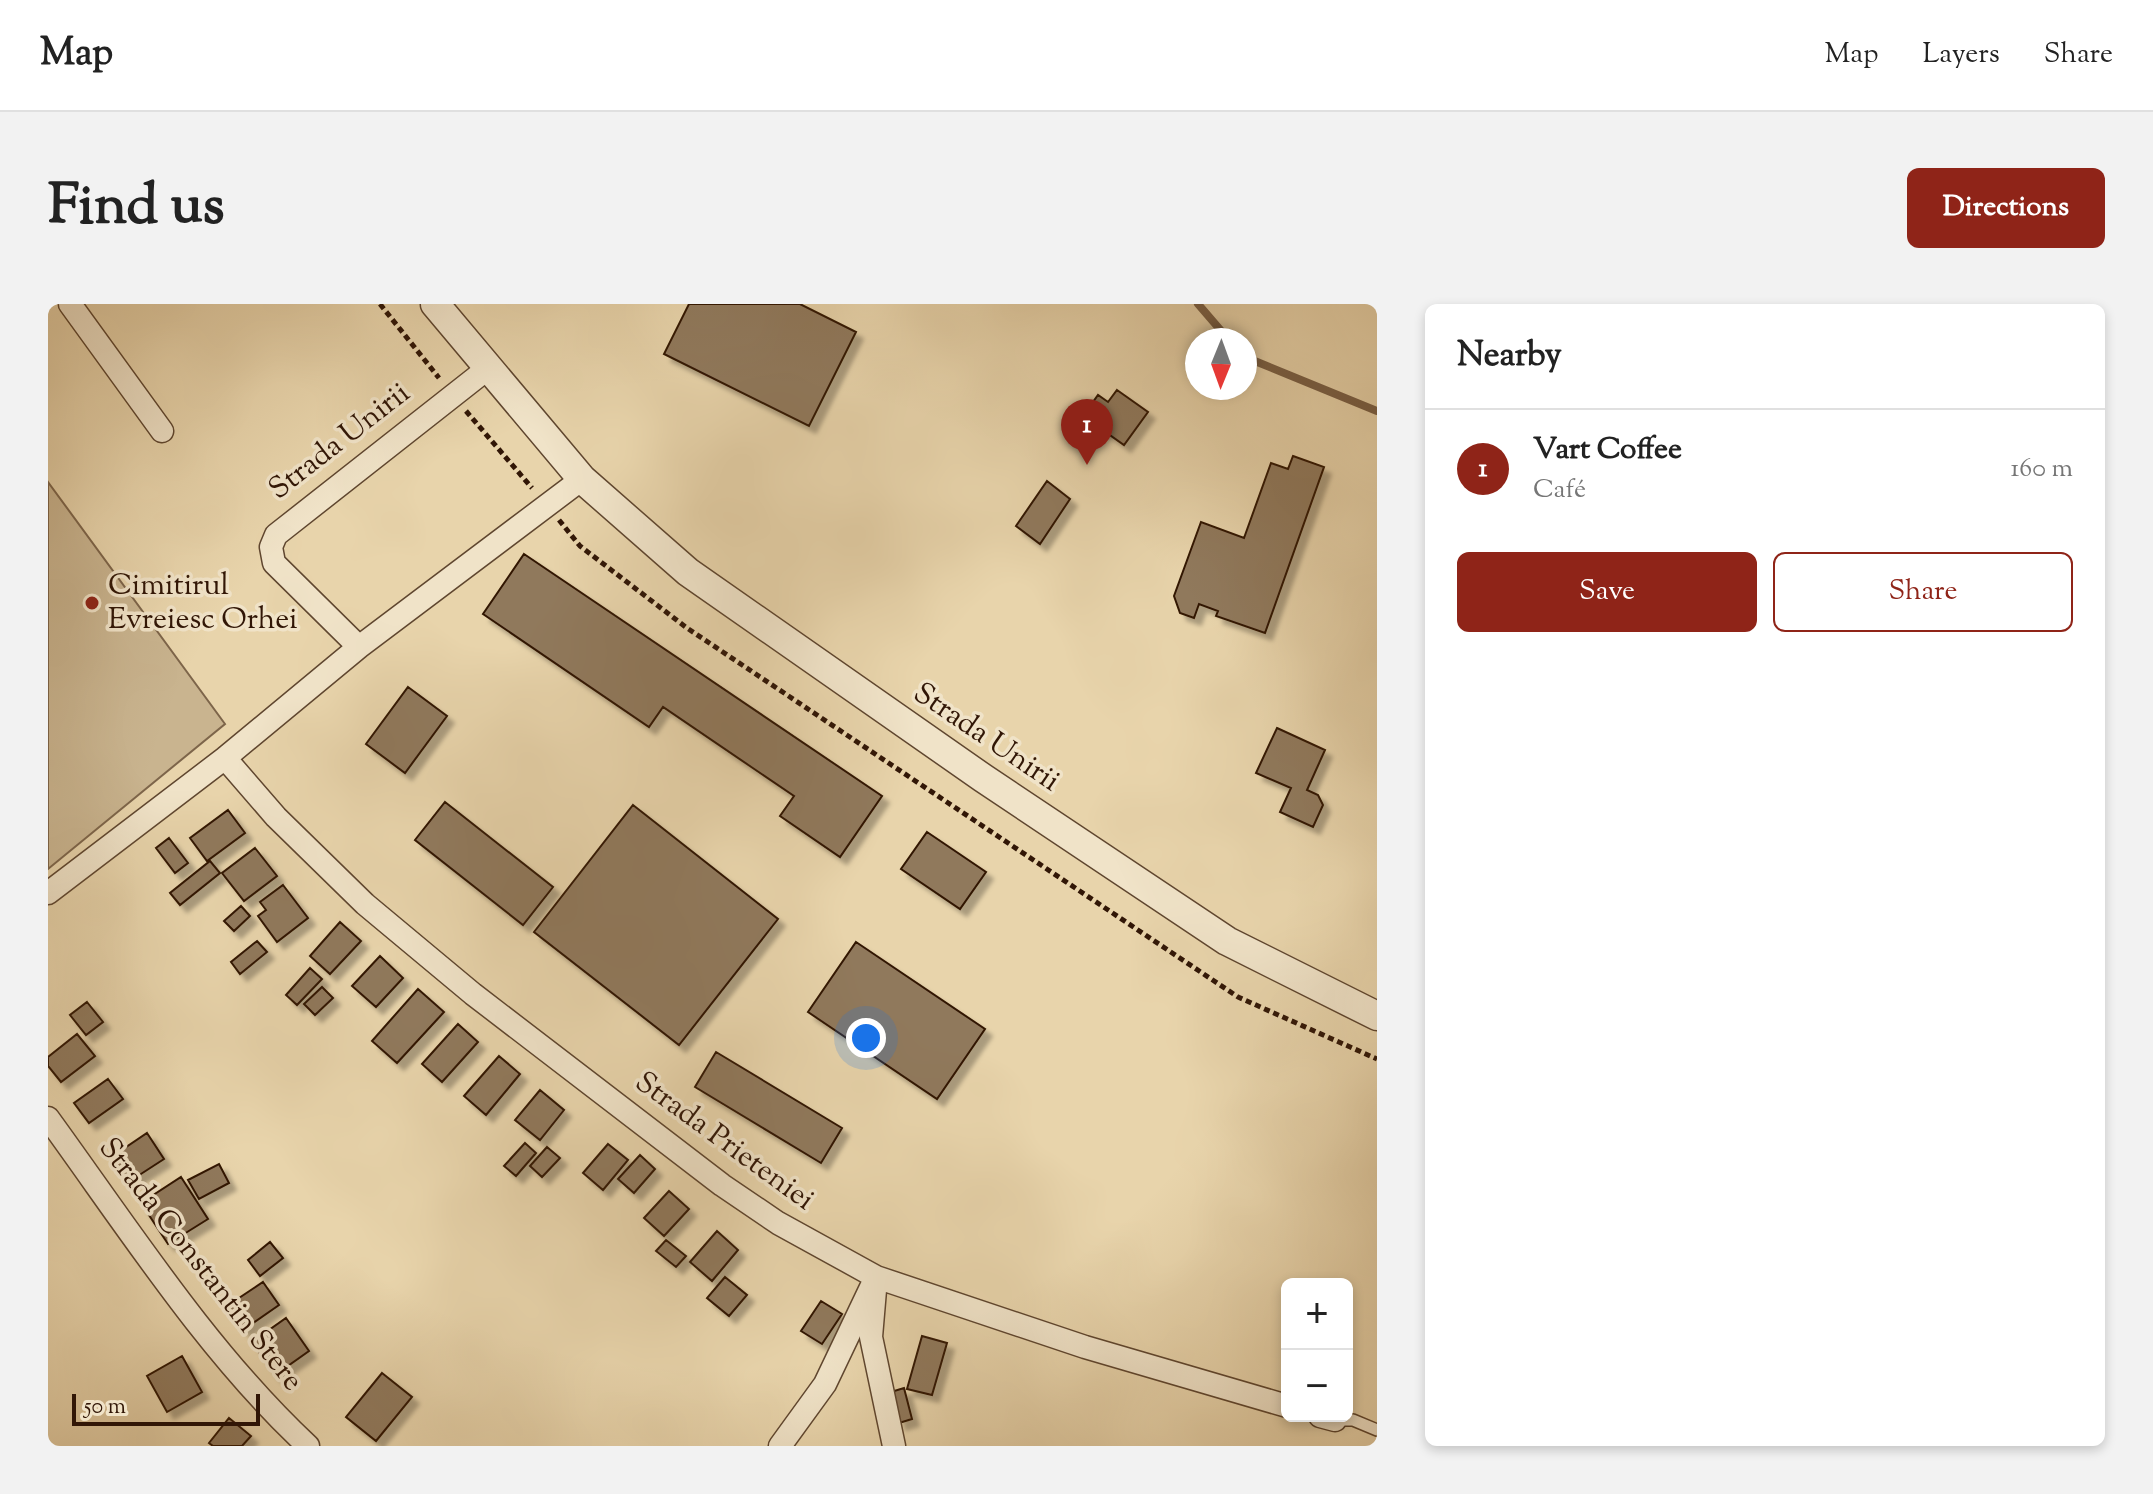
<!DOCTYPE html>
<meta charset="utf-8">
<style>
:root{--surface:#fff;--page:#f2f2f2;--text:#222;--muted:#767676;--line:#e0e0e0;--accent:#8f2418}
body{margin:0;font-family:"Sorts Mill Goudy",serif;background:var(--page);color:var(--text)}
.controls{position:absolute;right:24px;bottom:24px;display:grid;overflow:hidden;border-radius:12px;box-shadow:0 4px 12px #0003}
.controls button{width:72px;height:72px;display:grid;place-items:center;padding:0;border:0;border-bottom:2px solid var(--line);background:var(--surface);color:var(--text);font:40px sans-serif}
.compass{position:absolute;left:1137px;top:24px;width:72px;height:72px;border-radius:50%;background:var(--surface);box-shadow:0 4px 12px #0003;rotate:181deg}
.scale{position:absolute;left:24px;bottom:20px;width:188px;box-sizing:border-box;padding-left:8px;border:4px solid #311606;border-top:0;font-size:22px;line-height:28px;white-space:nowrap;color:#311606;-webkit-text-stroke:6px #f0e3c8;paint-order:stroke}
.you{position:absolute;left:818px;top:734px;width:28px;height:28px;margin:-20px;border:6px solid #fff;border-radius:50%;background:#1a73e8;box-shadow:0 0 0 12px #1a73e833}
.badge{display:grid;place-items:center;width:52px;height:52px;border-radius:50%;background:var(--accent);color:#fff;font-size:26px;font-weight:700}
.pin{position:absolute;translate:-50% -66px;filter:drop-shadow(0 2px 4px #0008)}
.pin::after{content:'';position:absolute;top:42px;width:28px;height:24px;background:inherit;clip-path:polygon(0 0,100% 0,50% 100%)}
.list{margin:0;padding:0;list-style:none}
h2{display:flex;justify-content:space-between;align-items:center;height:104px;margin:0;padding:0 32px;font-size:34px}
h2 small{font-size:26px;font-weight:400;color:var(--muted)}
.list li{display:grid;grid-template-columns:52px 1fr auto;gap:24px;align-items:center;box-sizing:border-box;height:120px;padding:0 32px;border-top:2px solid var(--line)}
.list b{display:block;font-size:30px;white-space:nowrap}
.list p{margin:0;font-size:26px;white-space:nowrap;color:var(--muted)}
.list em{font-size:26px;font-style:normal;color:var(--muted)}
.actions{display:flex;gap:16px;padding:24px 32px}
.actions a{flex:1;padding:18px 0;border:2px solid var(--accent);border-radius:12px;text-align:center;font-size:28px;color:var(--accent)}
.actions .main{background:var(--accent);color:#fff}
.map{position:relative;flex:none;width:1329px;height:1142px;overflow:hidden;border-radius:12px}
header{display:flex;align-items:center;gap:48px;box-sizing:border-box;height:112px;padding:0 40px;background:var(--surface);border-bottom:2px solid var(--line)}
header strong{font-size:38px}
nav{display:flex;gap:44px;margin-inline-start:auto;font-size:28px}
.intro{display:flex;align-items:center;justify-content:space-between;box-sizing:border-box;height:192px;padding:0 48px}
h1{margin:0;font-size:56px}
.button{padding:20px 36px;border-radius:12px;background:var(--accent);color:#fff;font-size:28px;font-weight:700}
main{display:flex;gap:48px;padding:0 48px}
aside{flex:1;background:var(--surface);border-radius:12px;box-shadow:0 4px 12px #0003}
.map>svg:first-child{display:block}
.green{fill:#c9b48f;stroke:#7d654a;stroke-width:2}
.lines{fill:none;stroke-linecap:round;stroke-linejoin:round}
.stream{stroke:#7a6147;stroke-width:8}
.building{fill:#90795c;stroke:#311606;stroke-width:2;filter:url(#shadow)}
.service-casing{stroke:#5f462f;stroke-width:14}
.minor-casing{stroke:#5f462f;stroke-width:25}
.tertiary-casing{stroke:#5f462f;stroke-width:31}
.path{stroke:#311606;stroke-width:5;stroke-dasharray:6 4;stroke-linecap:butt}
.service{stroke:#f0e3c8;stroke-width:11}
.minor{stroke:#f0e3c8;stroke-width:22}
.tertiary{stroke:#f0e3c8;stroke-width:28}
.poi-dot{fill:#8f2418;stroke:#f0e3c8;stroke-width:3}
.labels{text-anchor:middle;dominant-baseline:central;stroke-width:7;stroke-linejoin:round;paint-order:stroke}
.street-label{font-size:30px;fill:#311606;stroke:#f0e3c8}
.poi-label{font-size:30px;fill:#311606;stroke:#f0e3c8;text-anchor:start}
</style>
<header>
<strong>Map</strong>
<nav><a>Map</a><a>Layers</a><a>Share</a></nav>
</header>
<div class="intro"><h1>Find us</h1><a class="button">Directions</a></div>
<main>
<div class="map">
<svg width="1329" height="1142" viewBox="0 0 1329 1142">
<defs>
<filter id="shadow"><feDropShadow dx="7" dy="7" stdDeviation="2" flood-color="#0004"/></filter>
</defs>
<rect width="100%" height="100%" fill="#e8d4ab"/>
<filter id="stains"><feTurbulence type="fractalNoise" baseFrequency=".0025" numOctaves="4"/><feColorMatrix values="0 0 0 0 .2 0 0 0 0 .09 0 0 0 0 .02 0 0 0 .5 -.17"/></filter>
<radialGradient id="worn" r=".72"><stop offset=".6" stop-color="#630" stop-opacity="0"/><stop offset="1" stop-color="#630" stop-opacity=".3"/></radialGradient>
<path class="green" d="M 0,178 L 177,420 L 0,565 Z"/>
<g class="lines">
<path class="stream" d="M 1150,0 L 1181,36
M 1197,53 L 1329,107"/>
</g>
<path class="building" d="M 641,0 L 752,0 L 808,28 L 761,122 L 616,50 Z
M 1069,86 L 1100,108 L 1076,141 L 1035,112 L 1050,91 L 1060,98 Z
M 1245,152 L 1276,163 L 1217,329 L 1168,312 L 1170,307 L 1151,300 L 1146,314 L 1132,309 L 1126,292 L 1153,218 L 1196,234 L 1223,159 L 1240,165 Z
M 999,177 L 1022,195 L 992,240 L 968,222 Z
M 476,250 L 834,492 L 792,553 L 732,512 L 746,492 L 615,403 L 601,423 L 435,310 Z
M 360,383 L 399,412 L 357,469 L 318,440 Z
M 1229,424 L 1277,446 L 1259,486 L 1270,491 L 1275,501 L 1265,523 L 1232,508 L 1243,484 L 1208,469 Z
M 397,498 L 505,583 L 475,621 L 367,536 Z
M 585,501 L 730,615 L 631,741 L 486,628 Z
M 180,506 L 197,529 L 159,557 L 142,534 Z
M 879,528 L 938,568 L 912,605 L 853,565 Z
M 121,534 L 140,559 L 127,569 L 108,544 Z
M 207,544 L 229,572 L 196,597 L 174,569 Z
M 162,557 L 172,569 L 132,601 L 122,589 Z
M 235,581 L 260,614 L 229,638 L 210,612 L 218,606 L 212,598 Z
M 193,602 L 202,612 L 186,627 L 176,617 Z
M 292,618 L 313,637 L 282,670 L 262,652 Z
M 209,637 L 219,648 L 192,670 L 183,658 Z
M 808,638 L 937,725 L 889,795 L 760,708 Z
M 332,652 L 355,674 L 328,703 L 304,682 Z
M 262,664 L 274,675 L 249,701 L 238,691 Z
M 274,683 L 285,694 L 267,711 L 256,700 Z
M 370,685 L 396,708 L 349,759 L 324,737 Z
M 39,698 L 55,718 L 38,731 L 22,711 Z
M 410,720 L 430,738 L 394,778 L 374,760 Z
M 29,730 L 47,752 L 13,778 L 0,762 L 0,753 Z
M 668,748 L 794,824 L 773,859 L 647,783 Z
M 451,752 L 472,770 L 438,811 L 416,792 Z
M 60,775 L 75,795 L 41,819 L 26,799 Z
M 492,786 L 516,806 L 492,836 L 467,816 Z
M 99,829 L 116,855 L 79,879 L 62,854 Z
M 477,839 L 488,849 L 468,872 L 456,862 Z
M 560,840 L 580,856 L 555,886 L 535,869 Z
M 499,843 L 512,854 L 494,873 L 482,862 Z
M 592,851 L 607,865 L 586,889 L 570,875 Z
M 171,860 L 181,879 L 151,895 L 140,876 Z
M 133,873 L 160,915 L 120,940 L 93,899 Z
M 621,887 L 641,905 L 616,932 L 596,914 Z
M 669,927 L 690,946 L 664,977 L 642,958 Z
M 618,936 L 638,952 L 628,963 L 608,947 Z
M 222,938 L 235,954 L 212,972 L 200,956 Z
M 677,973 L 699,991 L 681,1012 L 659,994 Z
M 215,978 L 231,1001 L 195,1026 L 179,1002 Z
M 773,997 L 794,1010 L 774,1040 L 753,1027 Z
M 238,1014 L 261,1047 L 227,1071 L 204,1038 Z
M 874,1032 L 899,1039 L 884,1091 L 859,1085 Z
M 134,1052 L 154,1088 L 119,1108 L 99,1072 Z
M 334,1069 L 364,1093 L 328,1137 L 298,1113 Z
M 856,1084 L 864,1115 L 851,1119 L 843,1088 Z
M 181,1114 L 203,1132 L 194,1142 L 165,1142 L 161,1139 Z"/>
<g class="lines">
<defs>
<path id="service" d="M 1287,1116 L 1305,1116 L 1329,1126"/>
<path id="minor" d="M 22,0 L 114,127
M 311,343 L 226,259 L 223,243 L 228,231 L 439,65
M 177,454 L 228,513 L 317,600 L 425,690 L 674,881 L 730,919 L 828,973 L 1037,1043 L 1239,1102
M 0,589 L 177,454 L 311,343 L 534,175
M 0,814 C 80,924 160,1049 260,1142
M 827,986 L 823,1033 L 846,1142
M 1272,1112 L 1287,1116
M 732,1142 L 777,1080 L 828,973"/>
<path id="tertiary" d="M 387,0 L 534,175 L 640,268 L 935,474 L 1179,637 L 1329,712"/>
</defs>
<use href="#service" class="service-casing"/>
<use href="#minor" class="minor-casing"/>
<use href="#tertiary" class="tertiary-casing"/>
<path class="path" d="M 332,0 L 391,74
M 418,107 L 484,184
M 511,216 L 532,242 L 639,324 L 1190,693 L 1329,755"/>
<use href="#service" class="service"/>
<use href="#minor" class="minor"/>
<use href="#tertiary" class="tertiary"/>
</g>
<circle class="poi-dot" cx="44" cy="299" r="8"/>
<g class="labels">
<g class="street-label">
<text transform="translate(292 138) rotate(-38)">Strada Unirii</text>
<text transform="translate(938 434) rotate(34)">Strada Unirii</text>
<text transform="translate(676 838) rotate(36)">Strada Prieteniei</text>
<text transform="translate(152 961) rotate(52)">Strada Constantin Stere</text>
</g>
<g class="poi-label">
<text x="60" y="282">Cimitirul<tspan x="60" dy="34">Evreiesc Orhei</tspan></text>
</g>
</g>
<rect width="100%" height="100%" filter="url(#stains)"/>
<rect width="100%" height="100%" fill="url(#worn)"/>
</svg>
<div class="controls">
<button>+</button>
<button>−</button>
</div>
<svg class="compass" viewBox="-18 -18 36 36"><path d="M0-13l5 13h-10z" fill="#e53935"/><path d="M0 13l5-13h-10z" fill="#767676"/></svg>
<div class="scale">50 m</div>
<div class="you"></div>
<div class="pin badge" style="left:1039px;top:161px">1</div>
</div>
<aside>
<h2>Nearby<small></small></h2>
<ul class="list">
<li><span class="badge">1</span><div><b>Vart Coffee</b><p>Café</p></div><em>160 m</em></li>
</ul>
<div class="actions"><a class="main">Save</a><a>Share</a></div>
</aside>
</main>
